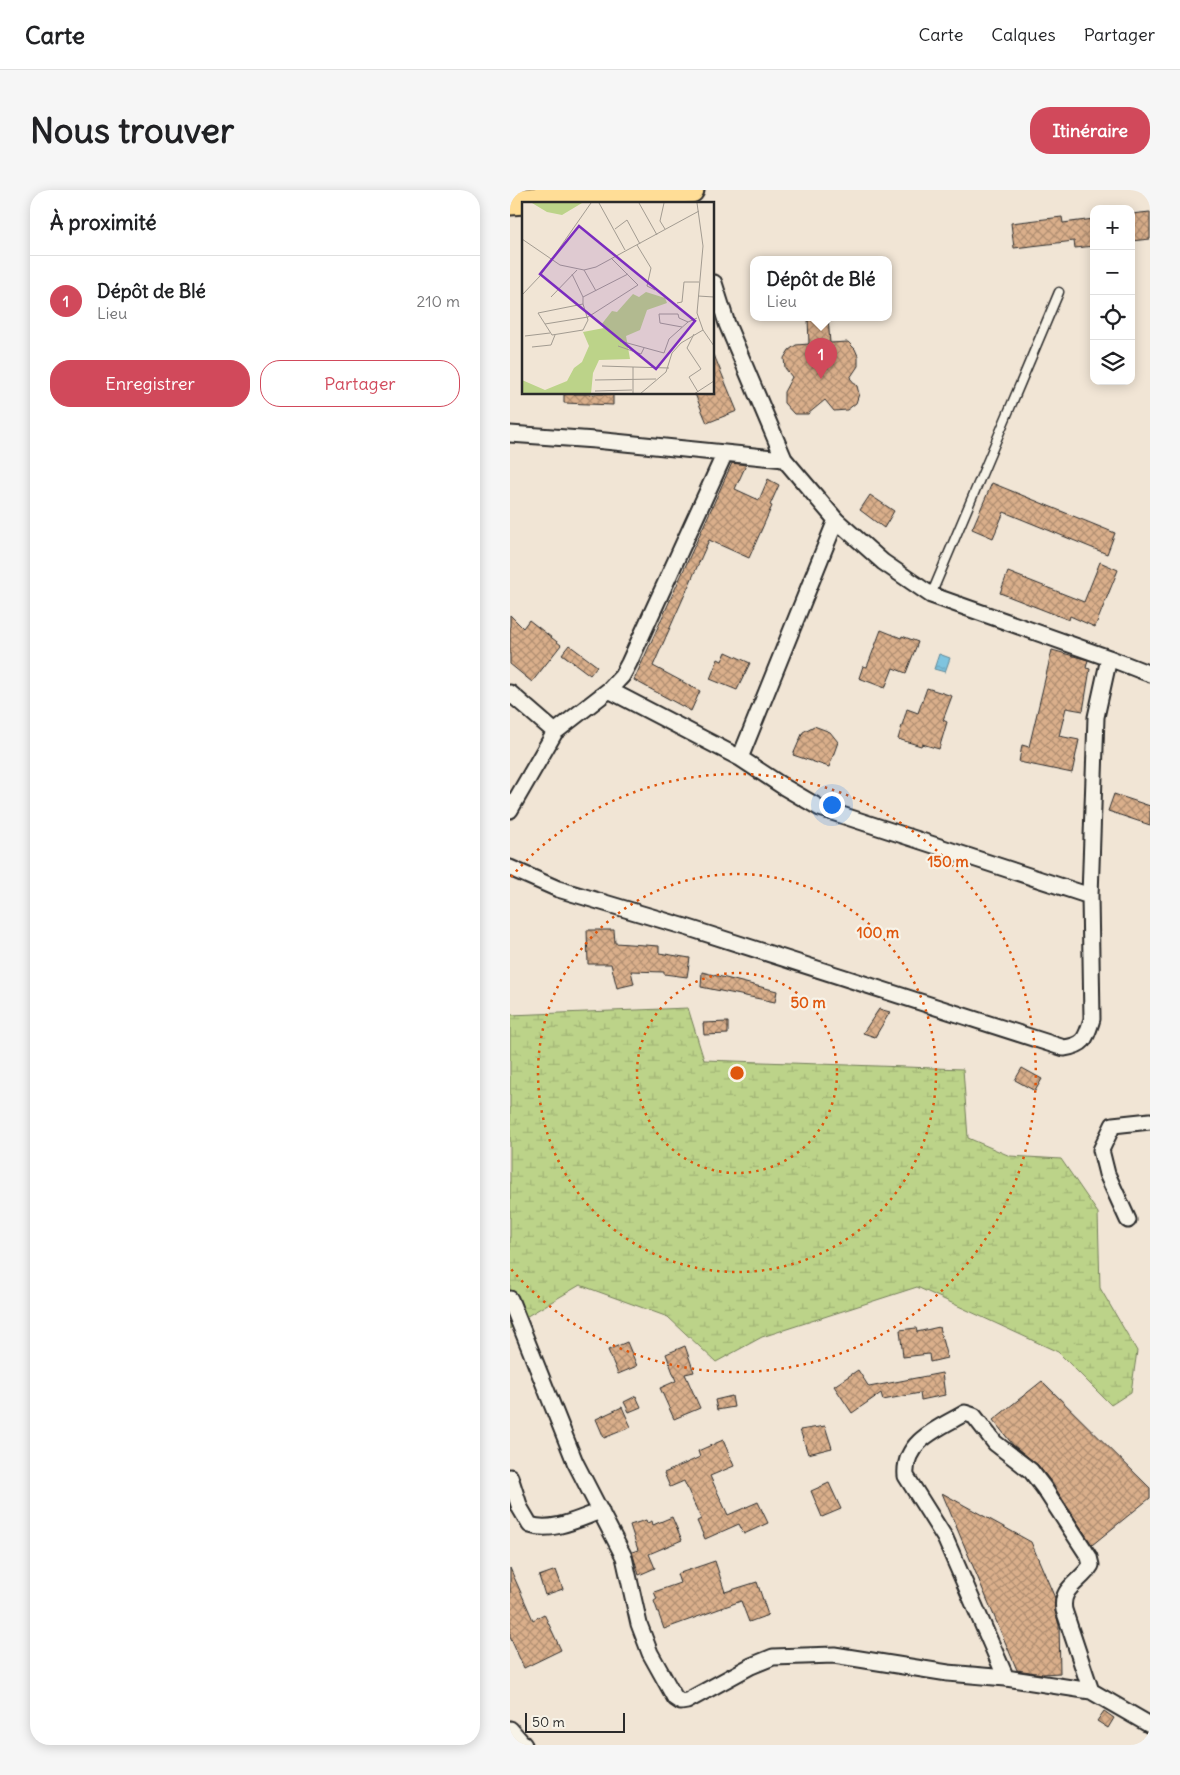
<!DOCTYPE html>
<html lang="fr">
<meta charset="utf-8">
<style>
:root{--surface:#fff;--page:#f6f6f6;--text:#202124;--muted:#757577;--line:#e0e0e0;--accent:#d1495b}
body{margin:0;font-family:Delius,sans-serif;background:var(--page);color:var(--text)}
.controls{position:absolute;right:15px;top:15px;display:grid;overflow:hidden;border-radius:10px;box-shadow:0 2px 12px #0003}
.controls button{width:45px;height:45px;display:grid;place-items:center;padding:0;border:0;border-bottom:1px solid var(--line);background:var(--surface);color:var(--text);font:25px sans-serif}
.scale{position:absolute;left:15px;bottom:12px;width:100px;box-sizing:border-box;padding-left:5px;border:2px solid #2b2b2b;border-top:0;font-size:14px;line-height:18px;white-space:nowrap;color:#2b2b2b;-webkit-text-stroke:4px #f7f3e8;paint-order:stroke}
.you{position:absolute;left:321px;top:614px;width:18px;height:18px;margin:-12px;border:4px solid #fff;border-radius:50%;background:#1a73e8;box-shadow:0 0 0 8px #1a73e833}
.badge{display:grid;place-items:center;width:32px;height:32px;border-radius:50%;background:var(--accent);color:#fff;font-size:16px;font-weight:700}
.pin{position:absolute;translate:-50% -41px;filter:drop-shadow(0 1px 2px #0008)}
.pin::after{content:'';position:absolute;top:26px;width:18px;height:15px;background:inherit;clip-path:polygon(0 0,100% 0,50% 100%)}
.popup{position:absolute;left:240px;top:66px;width:142px;height:65px;box-sizing:border-box;display:grid;place-content:center;border-radius:10px;background:var(--surface);filter:drop-shadow(0 1px 4px #0005);font-size:16px;white-space:nowrap;color:var(--muted)}
.popup b{font-size:19px;color:var(--text)}
.popup::after{content:'';position:absolute;left:50%;top:100%;margin-left:-10px;border:10px solid transparent;border-top-color:var(--surface)}
.list{margin:0;padding:0;list-style:none}
h2{display:flex;justify-content:space-between;align-items:center;height:65px;margin:0;padding:0 20px;font-size:21px}
h2 small{font-size:16px;font-weight:400;color:var(--muted)}
.list li{display:grid;grid-template-columns:32px 1fr auto;gap:15px;align-items:center;box-sizing:border-box;height:90px;padding:0 20px;border-top:1px solid var(--line)}
.list b{display:block;font-size:19px;white-space:nowrap}
.list p{margin:0;font-size:16px;white-space:nowrap;color:var(--muted)}
.list em{font-size:16px;font-style:normal;color:var(--muted)}
.actions{display:flex;gap:10px;padding:15px 20px}
.actions a{flex:1;padding:11px 0;border:1px solid var(--accent);border-radius:20px;text-align:center;font-size:18px;color:var(--accent)}
.actions .main{background:var(--accent);color:#fff}
.icon{flex:none;width:28px;height:28px;fill:none;stroke:currentColor;stroke-width:2;stroke-linecap:round;stroke-linejoin:round}
.map{position:relative;flex:none;width:640px;height:1555px;overflow:hidden;border-radius:20px}
header{display:flex;align-items:center;gap:30px;box-sizing:border-box;height:70px;padding:0 25px;background:var(--surface);border-bottom:1px solid var(--line)}
header strong{font-size:24px}
nav{display:flex;gap:28px;margin-inline-start:auto;font-size:18px}
.intro{display:flex;align-items:center;justify-content:space-between;box-sizing:border-box;height:120px;padding:0 30px}
h1{margin:0;font-size:35px}
.button{padding:12px 22px;border-radius:20px;background:var(--accent);color:#fff;font-size:18px;font-weight:700}
main{display:flex;gap:30px;padding:0 30px}
aside{flex:1;background:var(--surface);border-radius:20px;box-shadow:0 2px 12px #0003}
.map>svg:first-child{display:block}
.wetland{fill:url(#wetland-marsh);stroke:#747f5a}
.water{fill:url(#water-ripples);stroke:#5d8797}
.building{fill:url(#building-cross-hatch);stroke:#2b2b2b}
.lines{fill:none;stroke-linecap:round;stroke-linejoin:round}
.service-casing{stroke:#2b2b2b;stroke-width:11}
.minor-casing{stroke:#2b2b2b;stroke-width:19}
.trunk-casing{stroke:#2b2b2b;stroke-width:29}
.service{stroke:#f7f3e8;stroke-width:8}
.minor{stroke:#f7f3e8;stroke-width:15}
.trunk{stroke:#ffdd96;stroke-width:25}
.ring{fill:none;stroke:#df570e;stroke-width:2.5;stroke-dasharray:2.5 5}
.inset-road{fill:none;stroke:#a29b91;stroke-width:1}
.view{fill:#7b2cbf;fill-opacity:0.15;stroke:#7b2cbf;stroke-width:2.5}
.inset-edge{fill:none;stroke:#2b2b2b;stroke-width:2.5}
.centre{fill:#df570e;stroke:#f7f3e8;stroke-width:2.5}
.ring-label{font-size:15px;text-anchor:middle;font-weight:bold;fill:#df570e;stroke:#f7f3e8;stroke-width:4.5;stroke-linejoin:round;paint-order:stroke}
</style>
<header>
<strong>Carte</strong>
<nav><a>Carte</a><a>Calques</a><a>Partager</a></nav>
</header>
<div class="intro"><h1>Nous trouver</h1><a class="button">Itinéraire</a></div>
<main>
<aside>
<h2>À proximité<small></small></h2>
<ul class="list">
<li><span class="badge">1</span><div><b>Dépôt de Blé</b><p>Lieu</p></div><em>210 m</em></li>
</ul>
<div class="actions"><a class="main">Enregistrer</a><a>Partager</a></div>
</aside>
<div class="map">
<svg width="640" height="1555" viewBox="0 0 640 1555">
<defs>
<pattern id="wetland-marsh" width="20" height="14" patternUnits="userSpaceOnUse" patternTransform="scale(1.25)"><rect width="20" height="14" fill="#bcd389"/><path d="M1 5h8M5 5V1M11 12h8M15 12V8" fill="none" stroke="#a2b576"/></pattern>
<pattern id="water-ripples" width="26" height="14" patternUnits="userSpaceOnUse" patternTransform="scale(1.25)"><rect width="26" height="14" fill="#7fc4df"/><path d="M2 4q2-2 4 0t4 0M15 11q2-2 4 0t4 0" fill="none" stroke="#689fb5"/></pattern>
<pattern id="building-cross-hatch" width="8" height="8" patternUnits="userSpaceOnUse" patternTransform="scale(1.25)"><rect width="8" height="8" fill="#daaf8b"/><path d="M0 0l8 8M0 8l8-8" fill="none" stroke="#b18f72"/></pattern>
</defs>
<rect width="100%" height="100%" fill="#f1e5d5"/>
<filter id="ink" filterUnits="userSpaceOnUse"><feTurbulence type="fractalNoise" baseFrequency=".02" numOctaves="2"/><feDisplacementMap in="SourceGraphic" scale="10" xChannelSelector="R" yChannelSelector="G"/><feConvolveMatrix kernelMatrix="1 2 1 2 8 2 1 2 1" color-interpolation-filters="sRGB"/></filter>
<g filter="url(#ink)">
<path class="wetland" d="M 178,818 L 194,870 L 453,879 L 458,948 L 500,966 L 551,969 L 588,1023 L 590,1098 L 627,1161 L 621,1202 L 601,1215 L 548,1162 L 407,1097 L 252,1147 L 206,1172 L 158,1127 L 70,1095 L 2,1135 L 0,1139 L 0,825 Z"/>
<path class="water" d="M 429,464 L 440,468 L 435,482 L 424,479 Z"/>
<path class="building" d="M 640,22 L 640,49 L 621,51 L 621,24 Z
M 552,27 L 553,33 L 584,29 L 584,56 L 565,58 L 564,51 L 504,58 L 501,33 Z
M 298,128 L 318,128 L 320,153 L 338,152 L 345,159 L 348,166 L 348,176 L 340,188 L 347,196 L 349,204 L 346,213 L 337,220 L 324,221 L 315,210 L 298,224 L 284,224 L 274,213 L 274,202 L 282,187 L 275,178 L 274,168 L 279,160 L 286,155 L 299,154 Z
M 204,165 L 227,221 L 197,233 L 185,204 L 204,204 Z
M 54,204 L 103,204 L 103,215 L 54,213 Z
M 222,273 L 236,275 L 225,299 L 249,310 L 258,289 L 269,295 L 260,315 L 262,316 L 239,368 L 199,350 L 143,476 L 190,501 L 181,521 L 124,490 Z
M 482,293 L 605,343 L 597,364 L 494,322 L 483,348 L 462,339 Z
M 360,305 L 384,321 L 374,338 L 350,320 Z
M 590,372 L 608,380 L 585,437 L 560,426 L 559,430 L 490,403 L 498,382 L 574,412 Z
M 0,425 L 13,438 L 19,430 L 51,455 L 22,492 L 0,474 Z
M 371,440 L 391,448 L 392,446 L 408,452 L 396,483 L 383,478 L 375,498 L 349,488 L 353,476 L 357,477 Z
M 59,455 L 87,476 L 80,485 L 52,464 Z
M 542,460 L 578,470 L 576,478 L 580,479 L 573,521 L 556,518 L 549,546 L 569,550 L 562,583 L 509,572 L 512,555 L 519,557 Z
M 216,462 L 240,473 L 227,500 L 200,489 L 208,469 L 212,471 Z
M 417,498 L 442,506 L 433,530 L 437,532 L 429,559 L 412,554 L 411,556 L 388,549 L 397,519 L 408,523 Z
M 304,536 L 320,542 L 328,552 L 319,577 L 283,565 L 293,542 Z
M 604,604 L 640,616 L 640,635 L 598,621 Z
M 77,740 L 104,740 L 105,753 L 149,756 L 149,763 L 180,768 L 177,787 L 154,784 L 154,782 L 121,781 L 124,794 L 107,798 L 101,774 L 78,774 Z
M 192,782 L 267,801 L 265,812 L 191,797 Z
M 369,819 L 380,822 L 365,847 L 353,843 Z
M 218,832 L 218,844 L 194,845 L 193,833 Z
M 512,878 L 532,889 L 525,901 L 505,890 Z
M 429,1137 L 437,1168 L 420,1172 L 419,1164 L 393,1167 L 390,1140 L 406,1138 L 407,1142 Z
M 117,1152 L 127,1176 L 108,1184 L 98,1160 Z
M 175,1156 L 184,1182 L 175,1184 L 190,1218 L 164,1229 L 150,1198 L 166,1191 L 156,1164 Z
M 348,1180 L 359,1197 L 432,1183 L 435,1205 L 411,1210 L 410,1203 L 373,1210 L 371,1203 L 342,1223 L 324,1196 Z
M 532,1191 L 640,1298 L 640,1308 L 582,1355 L 542,1293 L 528,1275 L 503,1255 L 483,1230 Z
M 126,1206 L 131,1217 L 119,1222 L 114,1212 Z
M 222,1206 L 224,1217 L 207,1220 L 205,1210 Z
M 112,1217 L 121,1237 L 94,1248 L 86,1229 Z
M 315,1236 L 322,1258 L 298,1264 L 290,1240 Z
M 213,1250 L 224,1276 L 200,1286 L 218,1325 L 248,1312 L 258,1333 L 234,1344 L 229,1334 L 195,1349 L 187,1331 L 191,1329 L 174,1291 L 160,1297 L 154,1283 L 190,1267 L 188,1261 Z
M 319,1293 L 331,1319 L 312,1327 L 301,1301 Z
M 432,1303 L 521,1352 L 545,1408 L 545,1421 L 549,1435 L 550,1483 L 532,1484 L 507,1480 Z
M 162,1327 L 172,1350 L 139,1364 L 145,1378 L 129,1385 L 122,1362 L 128,1360 L 120,1335 L 136,1330 L 137,1333 L 142,1331 L 143,1335 Z
M 205,1371 L 215,1402 L 247,1392 L 258,1425 L 239,1432 L 231,1411 L 154,1439 L 144,1411 L 147,1409 L 144,1402 L 170,1393 L 167,1384 Z
M 0,1378 L 23,1430 L 34,1424 L 51,1460 L 14,1478 L 0,1447 Z
M 46,1380 L 53,1399 L 35,1405 L 29,1386 Z
M 594,1521 L 604,1528 L 598,1538 L 587,1531 Z"/>
<g class="lines">
<defs>
<path id="service" d="M 421,405 L 549,102"/>
<path id="minor" d="M 204,93 L 217,134 L 274,269 L 326,330 L 373,372 L 421,405 L 599,468 L 640,484
M 0,244 L 85,250 L 274,269
M 99,500 L 112,486 L 119,473 L 215,263
M 0,503 L 45,542 L 0,620
M 45,542 L 99,500 L 230,568 L 274,597 L 310,618 L 580,706
M 230,568 L 326,330
M 0,678 L 48,699 L 179,738 L 554,858 C 575,855 576,848 582,829 L 580,706 L 586,527 L 599,468
M 618,1030 L 597,984 L 591,960 L 603,935 L 640,931
M 0,1109 L 65,1272 L 114,1367 L 129,1434 L 140,1463 L 165,1508 L 171,1512 L 177,1511 L 241,1476 L 263,1467 L 324,1465 L 438,1483 L 496,1488 L 581,1501 L 640,1535
M 0,1287 L 10,1318 L 20,1335 C 42,1343 70,1328 91,1321
M 496,1488 L 435,1348 L 396,1286 C 393,1251 429,1238 455,1223 L 464,1226 L 485,1253 L 521,1281 L 534,1298 L 579,1367 L 581,1375 C 570,1393 550,1397 554,1420 L 581,1501
M 0,1539 L 14,1555"/>
<path id="trunk" d="M 0,12 L 181,0"/>
</defs>
<use href="#service" class="service-casing"/>
<use href="#minor" class="minor-casing"/>
<use href="#trunk" class="trunk-casing"/>
<use href="#service" class="service"/>
<use href="#minor" class="minor"/>
<use href="#trunk" class="trunk"/>
</g>
</g>
<g class="ring">
<circle cx="227" cy="883" r="100"/>
<circle cx="227" cy="883" r="199"/>
<path d="M1 687A299 299 0 1 1 1 1079"/>
</g>
<g transform="translate(12 12)">
<rect width="192" height="192" fill="#f1e5d5"/>
<path d="M 10,1 L 60,1 L 40,13 L 25,10 ZM 124,90 L 143,96 L 145,101 L 125,108 L 118,128 L 104,134 L 108,157 L 77,158 L 71,171 L 69,192 L 0,192 L 0,178 L 23,188 L 45,179 L 52,166 L 60,160 L 67,144 L 61,130 L 82,126 L 79,123 L 90,109 L 95,110 L 111,92 L 117,95 Z" fill="#bcd389"/>
<path class="inset-road" d="M 77,1 L 103,48M 117,1 L 135,33M 142,1 L 138,19 L 143,27M 175,1 L 181,44 L 175,111 L 181,128 L 192,144M 93,27 L 105,18 L 118,42M 0,37 L 38,63 L 62,68 L 74,65 L 177,9M 115,43 L 129,66 L 125,84 L 133,88M 62,68 L 74,89M 50,72 L 61,95M 0,93 L 18,74 L 69,1M 176,94 L 192,95M 29,95 L 55,68M 155,101 L 160,100 L 162,80 L 177,80M 61,102 L 66,118 L 61,128 L 30,133 L 16,111 ZM 61,102 L 61,95 L 106,72M 23,122 L 66,115 L 116,83 L 89,56M 160,125 L 138,121 L 137,112 L 156,112 L 157,116 L 166,120M 172,132 L 165,146 L 179,167 L 167,175 L 176,190M 3,134 L 28,131M 98,139 L 142,151 L 147,137 L 166,120 L 175,116M 96,144 L 119,152 L 122,146M 10,145 L 29,143 L 33,133M 80,164 L 111,165M 73,178 L 134,177M 73,189 L 110,188M 111,192 L 111,165 L 147,166M 118,192 L 144,170 L 150,151 L 159,141 L 181,128M 172,192 L 192,179"/>
<path class="view" d="M 57,24 L 173,119 L 134,167 L 18,72 Z"/>
<rect width="192" height="192" class="inset-edge"/>
</g>
<circle cx="227" cy="883" r="8" class="centre"/>
<g class="ring-label">
<text x="438" y="677">150 m</text>
<text x="368" y="748">100 m</text>
<text x="298" y="818">50 m</text>
</g>
</svg>
<div class="controls">
<button>+</button>
<button>−</button>
<button><svg class="icon" aria-label="locate" viewBox="0 0 24 24"><circle cx="12" cy="12" r="6"/><path d="M12 2v4M12 18v4M2 12h4M18 12h4"/></svg></button>
<button><svg class="icon" aria-label="layers" viewBox="0 0 24 24"><path d="M12 4l9 5-9 5-9-5zM3 14l9 5 9-5"/></svg></button>
</div>
<div class="scale">50 m</div>
<div class="you"></div>
<div class="pin badge" style="left:311px;top:189px">1</div>
<div class="popup"><b>Dépôt de Blé</b>Lieu</div>
</div>
</main>
